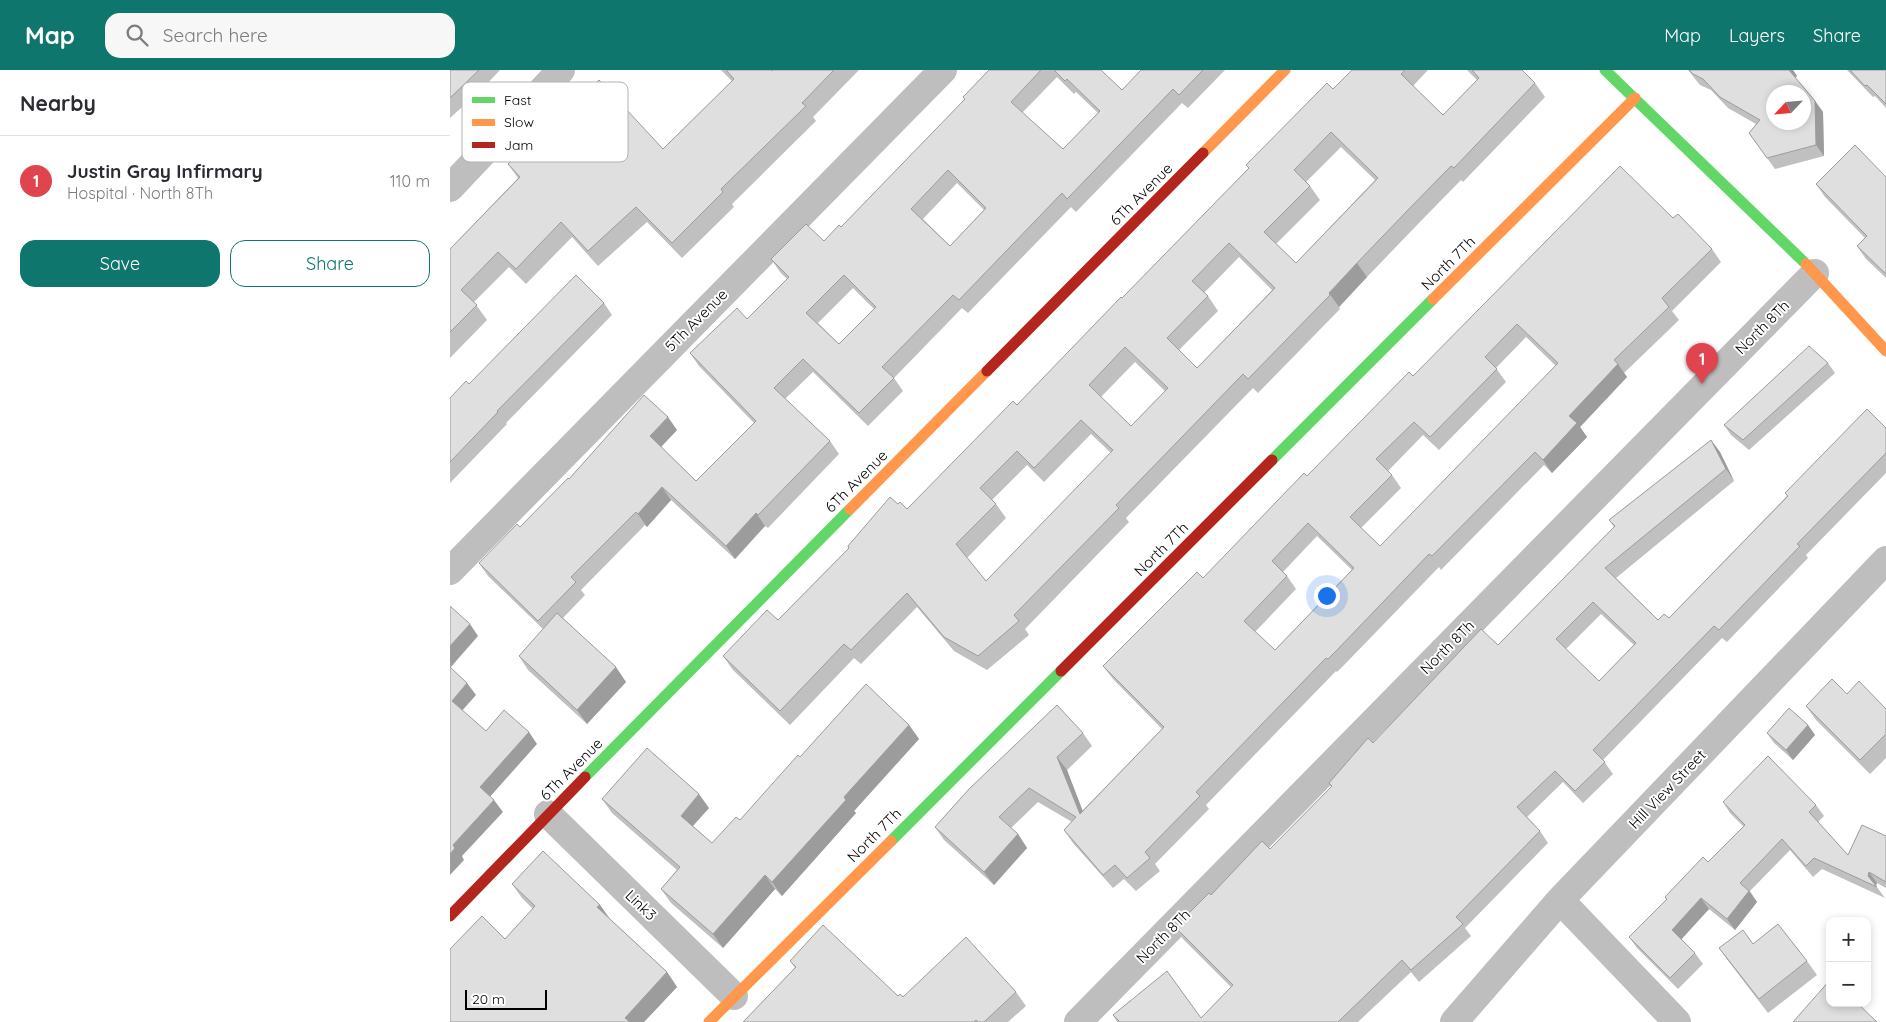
<!DOCTYPE html>
<meta charset="utf-8">
<style>
:root{--surface:#fff;--page:#f7f7f7;--text:#2b2b33;--muted:#7c7c81;--line:#e1e1e2;--accent:#0f766e}
body{margin:0;font-family:Quicksand,sans-serif;background:var(--page);color:var(--text)}
.controls{position:absolute;right:15px;bottom:15px;display:grid;overflow:hidden;border-radius:10px;box-shadow:0 2px 8px #0003}
.controls button{width:45px;height:45px;display:grid;place-items:center;padding:0;border:0;border-bottom:1px solid var(--line);background:var(--surface);color:var(--text);font:25px sans-serif}
.compass{position:absolute;left:1316px;top:15px;width:45px;height:45px;border-radius:50%;background:var(--surface);box-shadow:0 2px 8px #0003;rotate:244deg}
.scale{position:absolute;left:15px;bottom:12px;width:82px;box-sizing:border-box;padding-left:5px;border:2px solid #000;border-top:0;font-size:14px;line-height:18px;white-space:nowrap;color:#000;-webkit-text-stroke:4px #fff;paint-order:stroke}
.you{position:absolute;left:876px;top:525px;width:18px;height:18px;margin:-12px;border:4px solid #fff;border-radius:50%;background:#1a73e8;box-shadow:0 0 0 8px #1a73e833}
.badge{display:grid;place-items:center;width:32px;height:32px;border-radius:50%;background:var(--accent);color:#fff;font-size:16px;font-weight:700}
.pin{position:absolute;translate:-50% -41px;filter:drop-shadow(0 1px 2px #0008)}
.pin::after{content:'';position:absolute;top:26px;width:18px;height:15px;background:inherit;clip-path:polygon(0 0,100% 0,50% 100%)}
.list{margin:0;padding:0;list-style:none}
h2{display:flex;justify-content:space-between;align-items:center;height:65px;margin:0;padding:0 20px;font-size:21px}
h2 small{font-size:16px;font-weight:400;color:var(--muted)}
.list li{display:grid;grid-template-columns:32px 1fr auto;gap:15px;align-items:center;box-sizing:border-box;height:90px;padding:0 20px;border-top:1px solid var(--line)}
.list b{display:block;font-size:19px;white-space:nowrap}
.list p{margin:0;font-size:16px;white-space:nowrap;color:var(--muted)}
.list em{font-size:16px;font-style:normal;color:var(--muted)}
.actions{display:flex;gap:10px;padding:15px 20px}
.actions a{flex:1;padding:11px 0;border:1px solid var(--accent);border-radius:15px;text-align:center;font-size:18px;color:var(--accent)}
.actions .main{background:var(--accent);color:#fff}
.icon{flex:none;width:28px;height:28px;fill:none;stroke:currentColor;stroke-width:2;stroke-linecap:round;stroke-linejoin:round}
.map{position:relative;flex:none;width:1436px;height:952px;overflow:hidden}
header{display:flex;align-items:center;gap:30px;box-sizing:border-box;height:70px;padding:0 25px;background:var(--accent);color:#fff}
header strong{font-size:24px}
nav{display:flex;gap:28px;margin-inline-start:auto;font-size:18px}
.search{width:350px;height:45px;background:var(--page);display:flex;align-items:center;gap:12px;box-sizing:border-box;padding:0 18px;border-radius:15px;color:var(--muted);font-size:19px}
main{display:flex}
aside{flex:1;background:var(--surface)}
.map>svg:first-child{display:block}
.lines{fill:none;stroke-linecap:round;stroke-linejoin:round}
.street{stroke:#bebebe;stroke-width:28}
.fast{stroke:#63d668;stroke-width:11}
.slow{stroke:#ff974d;stroke-width:11}
.jam{stroke:#b3261e;stroke-width:11}
.wall{fill:#c0c0c0;fill-rule:evenodd}
.shaded-wall{fill:#9c9c9c}
.building{fill:#dfdfdf;stroke:#9c9c9c;fill-rule:evenodd}
.labels{text-anchor:middle;dominant-baseline:central;stroke-width:4;stroke-linejoin:round;paint-order:stroke}
.street-label{font-size:15px;fill:#000;stroke:#fff}
.key{fill:#fff;stroke:#b2b2b2;stroke-width:1}
.key-label{font-size:14px;fill:#000}
</style>
<header>
<strong>Map</strong>
<div class="search"><svg class="icon" aria-label="search" viewBox="0 0 24 24"><circle cx="10" cy="10" r="6"/><path d="M15 15l6 6"/></svg>Search here</div>
<nav><a>Map</a><a>Layers</a><a>Share</a></nav>
</header>
<main>
<aside>
<h2>Nearby<small></small></h2>
<ul class="list">
<li><span class="badge" style="background:#e0444e">1</span><div><b>Justin Gray Infirmary</b><p>Hospital · North 8Th</p></div><em>110 m</em></li>
</ul>
<div class="actions"><a class="main">Save</a><a>Share</a></div>
</aside>
<div class="map">
<svg width="1436" height="952" viewBox="0 0 1436 952">
<rect width="100%" height="100%" fill="#fff"/>
<g class="lines">
<path class="street" d="M 0,118 L 111,0
M 0,501 L 493,0
M 98,744 L 284,926
M 1110,830 L 1227,952
M 628,952 L 1365,203
M 1004,952 L 1110,830 L 1436,490"/>
<path class="fast" d="M 1155,0 L 1356,194
M 822,390 L 983,229
M 135,707 L 400,439
M 441,771 L 611,601"/>
<path class="slow" d="M 753,83 L 835,0
M 1356,194 L 1436,281
M 983,229 L 1185,28
M 400,439 L 537,301
M 259,952 L 441,771"/>
<path class="jam" d="M 537,301 L 753,83
M 611,601 L 822,390
M 0,846 L 135,707"/>
</g>
<path class="wall" d="M 0,0 L 50,0 L 33,18 L 0,48 Z
M 271,0 L 321,0 L 322,1 L 322,0 L 409,0 L 363,47 L 366,51 L 282,134 L 284,137 L 232,188 L 197,152 L 148,196 L 122,167 L 76,214 L 59,197 L 24,232 L 37,250 L 0,288 L 0,179 L 68,108 L 58,94 L 213,79 L 282,11 Z
M 539,0 L 651,0 L 672,20 L 691,0 L 775,0 L 738,38 L 732,33 L 626,142 L 621,137 L 518,243 L 512,238 L 444,308 L 453,321 L 418,356 L 363,302 L 335,329 L 380,371 L 389,384 L 318,458 L 315,456 L 285,489 L 221,430 L 197,457 L 195,455 L 131,520 L 135,525 L 113,548 L 176,612 L 137,654 L 78,600 L 69,586 L 93,559 L 38,506 L 29,493 L 70,457 L 119,409 L 227,360 L 211,377 L 246,411 L 304,353 L 249,296 L 240,283 L 297,249 L 337,209 L 330,202 L 321,189 L 374,171 L 391,157 L 515,30 L 513,27 ZM 607,7 L 624,24 L 626,22 L 648,43 L 613,79 L 572,43 ZM 507,113 L 534,140 L 500,176 L 473,149 ZM 403,218 L 424,239 L 389,274 L 368,253 Z
M 902,0 L 978,0 L 963,16 L 993,45 L 1027,10 L 1017,0 L 1072,0 L 1085,13 L 1095,27 L 1013,112 L 1011,110 L 967,155 L 917,207 L 889,237 L 890,239 L 808,323 L 803,318 L 676,448 L 679,452 L 575,559 L 579,565 L 537,600 L 504,581 L 467,537 L 411,594 L 404,588 L 340,655 L 283,600 L 273,586 L 328,550 L 399,478 L 398,476 L 448,434 L 457,439 L 567,335 L 672,228 L 799,99 L 796,95 L 883,19 ZM 891,77 L 925,110 L 846,193 L 826,174 L 870,130 L 860,116 L 856,112 ZM 789,187 L 822,220 L 747,298 L 729,280 L 768,241 L 758,226 L 754,223 ZM 685,292 L 715,321 L 681,356 L 651,327 ZM 641,364 L 661,383 L 536,511 L 517,488 L 556,448 L 546,434 L 542,430 L 577,395 L 594,412 Z
M 1238,0 L 1343,0 L 1347,6 L 1345,8 L 1365,31 L 1373,42 L 1374,86 L 1325,99 L 1299,63 L 1306,54 L 1278,38 L 1261,20 L 1250,15 Z
M 1397,0 L 1436,0 L 1436,38 L 1425,26 L 1423,27 Z
M 1436,107 L 1436,208 L 1416,189 L 1407,176 L 1415,168 L 1375,127 L 1366,114 Z
M 1223,148 L 1262,179 L 1271,192 L 1222,241 L 1229,250 L 1174,303 L 1177,307 L 1130,357 L 1137,367 L 1102,403 L 1094,395 L 991,500 L 989,497 L 896,593 L 887,602 L 886,601 L 756,735 L 759,739 L 705,794 L 710,801 L 686,821 L 674,809 L 663,818 L 623,773 L 614,760 L 622,752 L 588,732 L 561,758 L 568,764 L 577,778 L 544,815 L 494,770 L 485,757 L 633,663 L 642,676 L 617,700 L 632,741 L 712,659 L 663,609 L 653,596 L 753,508 L 857,406 L 963,306 ZM 1076,267 L 1106,296 L 930,476 L 911,458 L 951,418 L 942,405 L 938,401 L 973,365 L 989,380 L 1056,312 L 1046,298 ZM 867,466 L 902,500 L 825,580 L 805,562 L 846,519 L 837,506 L 833,502 Z
M 154,233 L 162,245 L 56,353 L 57,354 L 0,413 L 0,328 L 19,314 Z
M 1378,293 L 1385,303 L 1299,380 L 1281,365 L 1274,355 Z
M 1436,358 L 1436,403 L 1356,485 L 1358,488 L 1277,572 L 1272,568 L 1153,690 L 1163,704 L 1133,733 L 1113,712 L 1077,747 L 1090,761 L 1098,773 L 1015,858 L 1021,866 L 969,912 L 961,902 L 908,952 L 667,952 L 663,945 L 751,948 L 781,917 L 733,869 L 725,857 L 761,825 L 820,779 L 881,717 L 879,713 L 923,673 L 1048,575 L 1164,457 L 1159,450 L 1261,370 L 1270,382 L 1284,411 L 1166,508 L 1208,550 L 1219,548 L 1337,426 L 1335,423 ZM 1151,544 L 1184,575 L 1149,611 L 1116,579 Z
M 1397,624 L 1436,639 L 1436,688 L 1420,704 L 1366,650 L 1356,636 Z
M 459,655 L 469,669 L 404,741 L 406,743 L 332,826 L 325,819 L 273,878 L 221,833 L 211,819 L 227,800 L 162,743 L 152,729 L 259,738 L 243,756 L 262,773 L 290,750 L 350,687 Z
M 1358,655 L 1365,665 L 1343,690 L 1324,673 L 1317,663 Z
M 1273,732 L 1366,735 L 1374,746 L 1368,752 L 1398,785 L 1436,766 L 1436,818 L 1427,813 L 1426,816 L 1435,828 L 1372,799 L 1363,807 L 1340,780 L 1300,821 L 1307,832 L 1285,860 L 1259,839 L 1231,869 L 1245,883 L 1253,894 L 1228,919 L 1187,878 L 1179,867 L 1216,830 L 1215,827 L 1258,792 L 1294,757 L 1280,743 Z
M 62,814 L 150,835 L 159,848 L 217,902 L 227,917 L 194,952 L 0,952 L 55,869 L 83,839 L 72,828 Z
M 1303,874 L 1357,891 L 1367,905 L 1318,943 L 1279,892 L 1269,878 Z
M 340,891 L 448,926 L 566,922 L 576,936 L 558,952 L 293,952 L 345,898 Z"/>
<path class="shaded-wall" d="M 1339,0 L 1343,0 L 1347,6 L 1344,8 Z
M 1365,31 L 1373,42 L 1374,86 L 1366,75 Z
M 907,193 L 917,207 L 889,237 L 879,223 Z
M 1168,294 L 1177,307 L 1130,357 L 1137,367 L 1102,403 L 1093,390 L 1119,346 Z
M 218,347 L 227,360 L 209,379 L 200,366 Z
M 1261,370 L 1270,382 L 1284,411 L 1276,399 Z
M 212,417 L 221,430 L 197,457 L 188,444 Z
M 306,443 L 315,456 L 285,489 L 276,476 Z
M 20,554 L 28,566 L 0,598 L 0,576 Z
M 166,597 L 176,612 L 137,654 L 127,640 Z
M 17,613 L 26,625 L 10,643 L 2,631 Z
M 459,655 L 469,669 L 404,741 L 406,743 L 332,826 L 322,812 L 394,727 Z
M 1358,655 L 1365,665 L 1343,690 L 1336,680 Z
M 79,662 L 87,674 L 38,729 L 30,717 Z
M 607,687 L 617,700 L 639,757 L 630,744 Z
M 249,724 L 259,738 L 240,759 L 231,746 Z
M 44,730 L 53,742 L 12,786 L 14,790 L 0,805 L 0,784 L 3,775 Z
M 568,764 L 577,778 L 544,815 L 534,802 Z
M 1419,802 L 1427,813 L 1425,817 L 1418,806 Z
M 315,805 L 325,819 L 273,878 L 263,864 Z
M 1299,821 L 1307,832 L 1285,860 L 1277,849 Z
M 1251,828 L 1259,839 L 1230,871 L 1222,860 Z
M 150,835 L 160,849 L 147,837 Z
M 217,902 L 227,917 L 194,952 L 178,952 L 175,948 Z"/>
<path class="building" d="M 0,0 L 29,0 L 0,28 Z
M 276,0 L 321,0 L 322,1 L 322,0 L 384,0 L 352,33 L 356,36 L 271,119 L 273,122 L 222,173 L 186,137 L 138,181 L 111,152 L 66,199 L 48,182 L 11,220 L 27,235 L 0,262 L 0,179 L 70,107 L 58,94 L 149,10 L 213,79 L 284,9 Z
M 539,0 L 591,0 L 561,32 L 613,79 L 650,41 L 617,9 L 615,11 L 604,0 L 651,0 L 672,20 L 691,0 L 753,0 L 729,25 L 723,19 L 617,129 L 612,123 L 509,230 L 503,225 L 432,297 L 444,308 L 409,343 L 353,289 L 324,318 L 380,371 L 308,445 L 306,443 L 276,476 L 212,417 L 188,444 L 186,442 L 121,507 L 126,512 L 88,551 L 29,493 L 67,454 L 70,457 L 118,408 L 119,409 L 194,325 L 218,347 L 200,366 L 246,411 L 306,351 L 240,283 L 287,238 L 297,249 L 339,207 L 321,189 L 356,154 L 374,171 L 389,155 L 391,157 L 515,29 L 513,27 ZM 498,100 L 536,138 L 500,176 L 461,139 ZM 394,205 L 426,237 L 389,274 L 356,243 Z
M 902,0 L 955,0 L 951,4 L 993,45 L 1029,8 L 1022,0 L 1072,0 L 1085,13 L 1004,98 L 1001,96 L 957,141 L 907,193 L 879,223 L 880,225 L 798,309 L 793,304 L 666,435 L 669,438 L 564,545 L 569,551 L 528,586 L 494,567 L 457,523 L 401,580 L 394,574 L 330,641 L 273,586 L 317,540 L 328,550 L 399,478 L 398,476 L 440,427 L 448,434 L 450,432 L 457,439 L 563,331 L 567,335 L 671,227 L 672,228 L 799,98 L 796,95 L 877,13 L 883,19 ZM 881,62 L 928,108 L 846,193 L 814,162 L 860,116 L 844,100 ZM 779,173 L 825,218 L 747,298 L 717,268 L 758,226 L 742,211 ZM 675,277 L 718,318 L 681,356 L 639,315 ZM 631,350 L 663,380 L 536,511 L 506,474 L 546,434 L 530,418 L 567,381 L 584,398 Z
M 1239,0 L 1339,0 L 1365,31 L 1366,75 L 1317,88 L 1299,63 L 1310,50 L 1270,27 L 1253,9 L 1243,4 ZM 1324,22 L 1354,22 L 1354,52 L 1324,52 Z
M 1400,0 L 1436,0 L 1436,34 L 1417,15 L 1415,16 Z
M 1405,75 L 1436,107 L 1436,204 L 1407,176 L 1417,166 L 1366,114 Z
M 1170,96 L 1223,148 L 1228,144 L 1262,179 L 1212,228 L 1219,237 L 1164,290 L 1168,294 L 1119,346 L 1127,353 L 1093,390 L 1085,382 L 982,486 L 979,484 L 887,580 L 878,589 L 876,588 L 746,722 L 750,726 L 695,782 L 700,788 L 677,808 L 665,795 L 653,805 L 614,760 L 626,747 L 579,718 L 549,747 L 568,764 L 534,802 L 485,757 L 519,719 L 607,635 L 633,663 L 607,687 L 630,744 L 714,657 L 653,596 L 747,502 L 753,508 L 854,403 L 857,406 L 959,302 L 963,306 ZM 1067,254 L 1108,293 L 930,476 L 900,447 L 942,405 L 926,389 L 964,352 L 980,367 L 1047,299 L 1035,287 ZM 858,453 L 904,498 L 825,580 L 794,551 L 837,506 L 822,491 Z
M 126,205 L 154,233 L 47,341 L 48,342 L 0,392 L 0,328 L 16,311 L 19,314 Z
M 1359,276 L 1378,293 L 1293,370 L 1274,355 Z
M 1417,339 L 1436,358 L 1436,383 L 1347,474 L 1350,476 L 1269,560 L 1264,556 L 1143,680 L 1155,692 L 1125,721 L 1105,701 L 1067,737 L 1090,761 L 1006,847 L 1013,854 L 961,900 L 952,890 L 888,952 L 670,952 L 663,945 L 717,901 L 751,948 L 783,915 L 725,857 L 759,823 L 761,825 L 812,771 L 820,779 L 882,716 L 879,713 L 918,668 L 923,673 L 1031,559 L 1048,575 L 1165,456 L 1159,450 L 1261,370 L 1276,399 L 1155,498 L 1208,550 L 1214,544 L 1219,548 L 1338,426 L 1335,423 ZM 1143,532 L 1186,573 L 1149,611 L 1106,569 Z
M 0,536 L 20,554 L 0,576 Z
M 107,543 L 166,597 L 127,640 L 69,586 Z
M 0,597 L 17,613 L 2,631 L 36,661 L 54,640 L 79,662 L 30,717 L 44,730 L 3,775 L 5,778 L 0,784 Z
M 1382,609 L 1397,624 L 1409,611 L 1436,639 L 1436,664 L 1410,690 L 1356,636 Z
M 416,614 L 459,655 L 394,727 L 396,730 L 322,812 L 315,805 L 263,864 L 211,819 L 230,797 L 152,729 L 197,678 L 249,724 L 231,746 L 262,773 L 286,747 L 290,750 L 348,685 L 350,687 Z
M 1339,638 L 1358,655 L 1336,680 L 1317,663 Z
M 1318,686 L 1366,735 L 1359,742 L 1398,785 L 1412,755 L 1436,766 L 1436,812 L 1419,802 L 1418,806 L 1427,817 L 1364,788 L 1356,796 L 1332,769 L 1290,813 L 1299,821 L 1277,849 L 1251,828 L 1222,860 L 1245,883 L 1220,908 L 1179,867 L 1217,829 L 1215,827 L 1253,787 L 1258,792 L 1295,755 L 1273,732 Z
M 93,781 L 150,835 L 147,837 L 217,902 L 175,948 L 180,952 L 0,952 L 0,879 L 32,846 L 55,869 L 85,836 L 62,814 Z
M 1328,854 L 1357,891 L 1309,929 L 1269,878 L 1293,860 L 1303,874 Z
M 373,855 L 448,926 L 450,924 L 453,927 L 516,867 L 566,922 L 534,952 L 528,952 L 526,950 L 524,952 L 293,952 L 346,897 L 340,891 Z
M 1380,910 L 1380,933 L 1407,933 L 1427,952 L 1343,952 Z"/>
<g class="labels">
<g class="street-label">
<text transform="translate(691 124) rotate(-45)">6Th Avenue</text>
<text transform="translate(998 193) rotate(-45)">North 7Th</text>
<text transform="translate(246 250) rotate(-45)">5Th Avenue</text>
<text transform="translate(1312 257) rotate(-45)">North 8Th</text>
<text transform="translate(406 411) rotate(-45)">6Th Avenue</text>
<text transform="translate(711 479) rotate(-45)">North 7Th</text>
<text transform="translate(997 577) rotate(-45)">North 8Th</text>
<text transform="translate(121 699) rotate(-45)">6Th Avenue</text>
<text transform="translate(1217 719) rotate(-46)">Hill View Street</text>
<text transform="translate(424 765) rotate(-45)">North 7Th</text>
<text transform="translate(191 835) rotate(44)">Link3</text>
<text transform="translate(713 866) rotate(-45)">North 8Th</text>
</g>
</g>
<rect x="12" y="12" width="166" height="80" rx="8" class="key"/>
<rect x="22" y="27" width="23" height="6" fill="#63d668"/>
<rect x="22" y="49" width="23" height="7" fill="#ff974d"/>
<rect x="22" y="72" width="23" height="6" fill="#b3261e"/>
<g class="key-label">
<text x="54" y="35">Fast</text>
<text x="54" y="57">Slow</text>
<text x="54" y="80">Jam</text>
</g>
</svg>
<div class="controls">
<button>+</button>
<button>−</button>
</div>
<svg class="compass" viewBox="-18 -18 36 36"><path d="M0-13l5 13h-10z" fill="#e53935"/><path d="M0 13l5-13h-10z" fill="#7c7c81"/></svg>
<div class="scale">20 m</div>
<div class="you"></div>
<div class="pin badge" style="left:1252px;top:314px;background:#e0444e">1</div>
</div>
</main>
